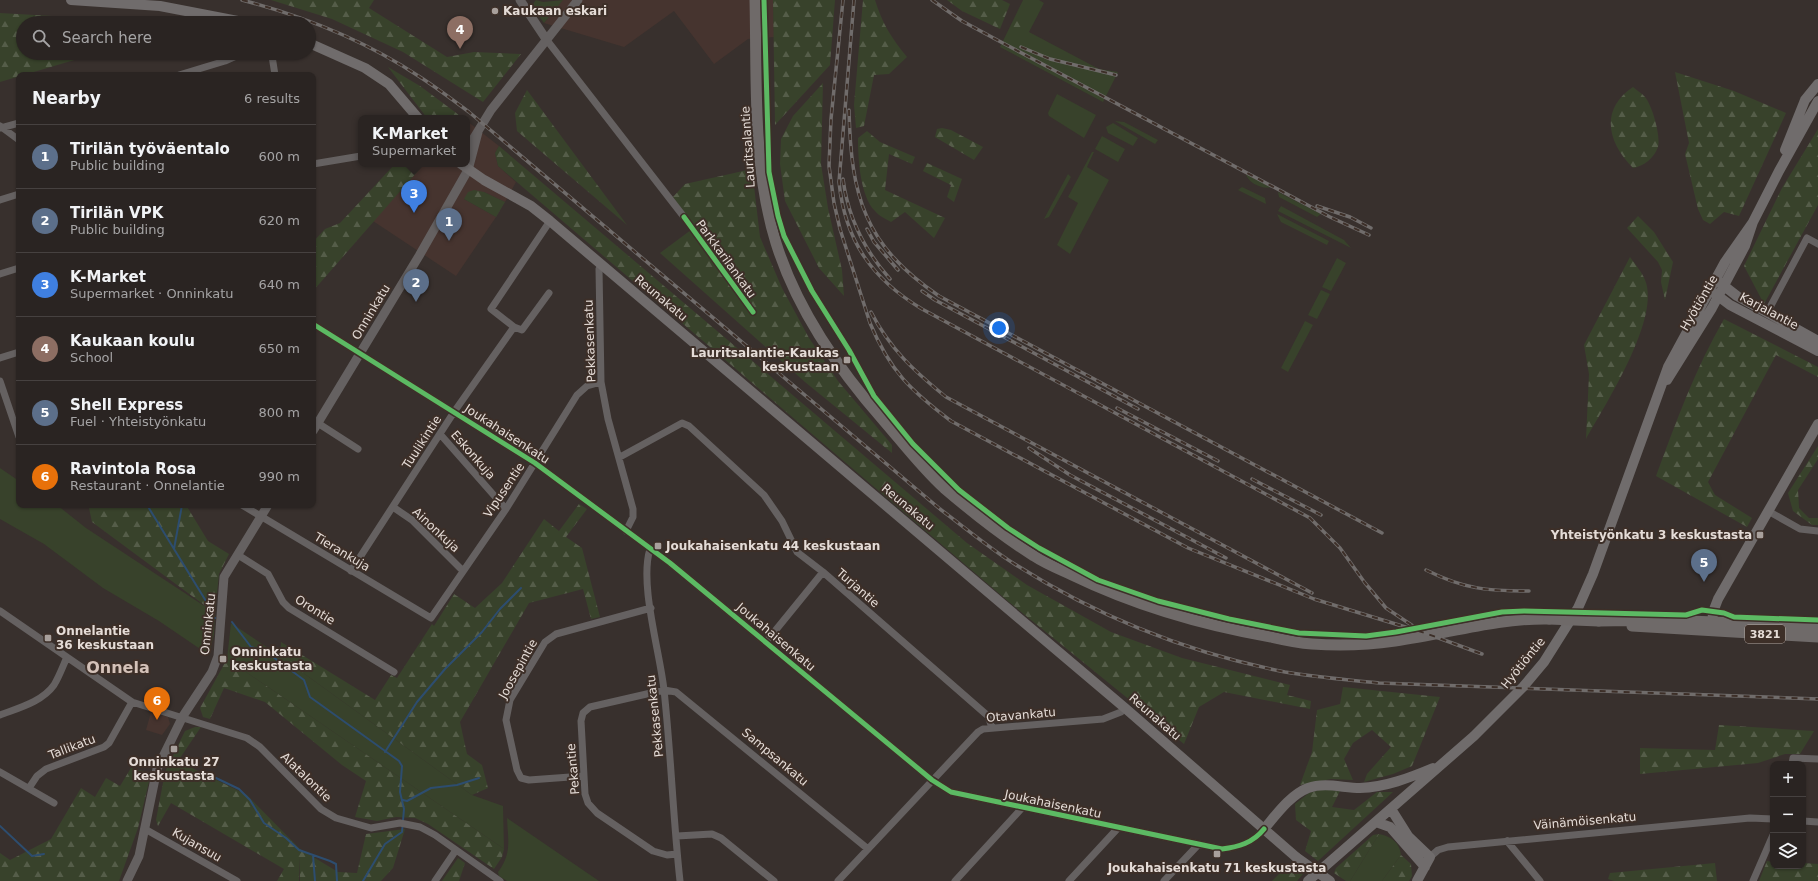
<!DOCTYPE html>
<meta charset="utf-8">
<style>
:root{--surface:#2a2422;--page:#322c2a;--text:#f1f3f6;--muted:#a5a4a5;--line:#464140;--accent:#a8a09c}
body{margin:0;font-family:"DejaVu Sans",sans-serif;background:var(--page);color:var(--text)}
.controls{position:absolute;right:12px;bottom:12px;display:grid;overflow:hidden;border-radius:8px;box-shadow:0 1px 3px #0004}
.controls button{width:36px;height:36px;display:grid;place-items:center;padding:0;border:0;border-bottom:1px solid var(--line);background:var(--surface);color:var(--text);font:20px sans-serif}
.you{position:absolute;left:999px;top:328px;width:14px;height:14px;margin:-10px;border:3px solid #fff;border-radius:50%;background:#1a73e8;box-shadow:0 0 0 6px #1a73e833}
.badge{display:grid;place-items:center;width:26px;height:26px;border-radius:50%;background:var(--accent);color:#fff;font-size:13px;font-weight:700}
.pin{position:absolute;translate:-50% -33px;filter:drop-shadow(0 1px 2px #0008)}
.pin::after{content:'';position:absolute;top:21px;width:14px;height:12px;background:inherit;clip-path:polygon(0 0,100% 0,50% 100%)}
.popup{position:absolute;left:358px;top:115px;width:112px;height:52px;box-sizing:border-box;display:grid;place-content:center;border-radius:8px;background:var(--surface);filter:drop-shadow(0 1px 3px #0005);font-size:13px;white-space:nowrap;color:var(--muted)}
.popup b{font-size:15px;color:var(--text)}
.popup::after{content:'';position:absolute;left:50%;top:100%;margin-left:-8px;border:8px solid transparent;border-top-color:var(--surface)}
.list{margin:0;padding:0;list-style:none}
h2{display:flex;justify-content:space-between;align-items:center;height:52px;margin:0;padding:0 16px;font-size:17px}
h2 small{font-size:13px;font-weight:400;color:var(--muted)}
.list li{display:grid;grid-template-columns:26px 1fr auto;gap:12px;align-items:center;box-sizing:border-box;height:64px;padding:0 16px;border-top:1px solid var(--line)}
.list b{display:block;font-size:15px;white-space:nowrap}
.list p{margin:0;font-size:13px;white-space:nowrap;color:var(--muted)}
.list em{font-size:13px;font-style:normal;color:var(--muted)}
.icon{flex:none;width:22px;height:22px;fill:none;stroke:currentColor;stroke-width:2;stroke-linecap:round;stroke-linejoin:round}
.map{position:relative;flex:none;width:1818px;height:881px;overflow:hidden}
.search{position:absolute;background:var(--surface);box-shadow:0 1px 3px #0004;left:16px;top:16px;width:300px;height:44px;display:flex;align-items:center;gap:10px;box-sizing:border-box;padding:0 14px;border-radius:22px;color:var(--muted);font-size:15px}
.panel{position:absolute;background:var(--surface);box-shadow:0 1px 3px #0004;left:16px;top:72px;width:300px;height:436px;border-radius:8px}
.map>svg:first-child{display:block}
.commercial{fill:#46342f}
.green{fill:#38422b}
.forest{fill:url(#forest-firs)}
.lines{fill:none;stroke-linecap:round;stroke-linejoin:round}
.stream{stroke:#2d4d6f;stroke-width:2}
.minor{stroke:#656161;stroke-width:7}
.tertiary{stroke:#656161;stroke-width:9}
.secondary{stroke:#706c6c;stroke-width:10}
.primary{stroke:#6f6a69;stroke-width:11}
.rail-casing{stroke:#706c6b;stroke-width:3.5}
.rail{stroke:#3d2f28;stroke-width:2;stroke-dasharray:6;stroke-linecap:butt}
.secondary-bridge{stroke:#706c6c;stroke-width:10}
.primary-bridge{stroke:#6f6a69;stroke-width:11}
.cycleway-casing{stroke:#3d2f28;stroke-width:8}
.cycleway{stroke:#5cba63;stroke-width:5}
.poi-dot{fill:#a8a09c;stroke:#3d2f28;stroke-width:1.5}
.labels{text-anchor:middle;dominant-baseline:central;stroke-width:4;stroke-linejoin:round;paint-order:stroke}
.shield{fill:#3d2f28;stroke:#b3a8a2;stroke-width:1}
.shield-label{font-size:11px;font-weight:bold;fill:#e5dcd7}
.poi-label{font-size:12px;font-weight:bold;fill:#e5dcd7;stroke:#3d2f28;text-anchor:start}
.street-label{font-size:12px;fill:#e5dcd7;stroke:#3d2f28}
.district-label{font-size:16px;font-weight:bold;fill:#d4c2b9;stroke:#3d2f28}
</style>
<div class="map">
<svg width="1818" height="881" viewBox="0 0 1818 881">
<defs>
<pattern id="forest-firs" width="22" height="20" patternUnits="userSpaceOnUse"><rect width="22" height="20" fill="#38422b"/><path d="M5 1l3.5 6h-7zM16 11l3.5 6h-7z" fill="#555d49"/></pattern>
</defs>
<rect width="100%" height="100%" fill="#38302d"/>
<path class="commercial" d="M 562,0 L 773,0 L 774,37 L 748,39 L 714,64 L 674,11 L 624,47 L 544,23 Z
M 467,121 L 499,146 L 495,153 L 498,166 L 516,182 L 505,202 L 484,192 L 464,199 L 496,217 L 456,276 L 373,221 L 424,164 L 467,164 Z
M 151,712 L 168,717 L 170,724 L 162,735 L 146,730 Z"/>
<path class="green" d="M 536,0 L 543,2 L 563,0 L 544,23 L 531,6 Z
M 1023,0 L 1039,0 L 1044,3 L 1029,32 L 1099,69 L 1118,72 L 1103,102 L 1000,47 Z
M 1057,94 L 1096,115 L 1084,138 L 1049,116 L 1048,113 Z
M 1115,121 L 1124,122 L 1158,140 L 1155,144 Z
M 1113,123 L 1138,138 L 1133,146 L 1108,133 L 1106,127 Z
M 1102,136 L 1125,149 L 1118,162 L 1095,149 Z
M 1092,152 L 1094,152 L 1087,167 L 1109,180 L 1070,254 L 1057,245 L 1078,203 L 1068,197 Z
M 1068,174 L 1071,177 L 1049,217 L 1044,219 Z
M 1246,174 L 1271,187 C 1263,190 1248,183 1246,174 Z
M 1242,187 L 1265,198 L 1266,204 L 1238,190 Z
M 1278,192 L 1321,214 L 1317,217 L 1279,197 Z
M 1281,206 L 1344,240 L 1351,248 L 1278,211 Z
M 1277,214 L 1329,241 L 1327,245 L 1281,222 Z
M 1337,258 L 1346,263 L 1331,291 L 1322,287 Z
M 1321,290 L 1330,294 L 1317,319 L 1308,315 Z
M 1305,321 L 1313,325 L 1288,372 L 1281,368 Z
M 0,468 L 19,481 L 19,505 L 57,505 L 86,528 L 215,613 L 214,634 L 209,655 L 159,621 L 103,588 L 44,544 L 0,519 Z
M 231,623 L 280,656 L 472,795 L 503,806 L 504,849 L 227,659 Z
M 507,818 L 599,881 L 507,881 L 499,876 L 498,872 C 512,853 508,841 507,818 Z
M 1379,834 C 1391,836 1400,843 1401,855 L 1382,881 L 1350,881 Z"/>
<path class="forest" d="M 271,0 L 374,0 L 369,8 L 447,57 L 474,52 L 521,54 L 483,102 L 403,52 L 332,19 Z
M 773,0 L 835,0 L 830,65 L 775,125 Z
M 863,0 L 875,0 C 882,23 892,39 907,57 L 889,74 L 874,75 L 864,126 L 856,128 L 854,105 Z
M 947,0 L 1002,0 L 1010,4 L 1000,29 L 962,11 Z
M 0,13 L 122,20 L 182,20 L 202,22 L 23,23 L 23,53 L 98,53 L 0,82 Z
M 1016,20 L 1025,23 L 1024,32 L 1019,39 L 1009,33 L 1012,24 Z
M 388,67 L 420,86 L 463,118 L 427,118 Z
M 1675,72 L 1734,91 L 1786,113 L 1739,216 L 1724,212 L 1710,224 L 1703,220 L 1698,209 L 1685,154 L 1689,143 Z
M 823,83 L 821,164 L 828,208 L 842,270 L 844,296 L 819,268 L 785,201 L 780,164 L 781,139 L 793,116 Z
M 1633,87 C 1636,90 1642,93 1645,97 C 1652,105 1661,136 1658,147 C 1654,158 1644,166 1633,168 C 1608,143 1599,110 1633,87 Z
M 527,90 L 627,225 L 517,131 L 515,113 Z
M 942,128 L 951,130 L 983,147 L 974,160 L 935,137 L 937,129 Z
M 1818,129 L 1818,205 L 1764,304 L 1744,266 L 1782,188 Z
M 867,131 L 880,142 L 915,157 L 912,164 L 889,154 L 885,190 L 945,218 L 934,238 L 905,212 L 891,222 C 886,219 879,216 875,211 C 860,196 858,158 858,138 Z
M 499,146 L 967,543 L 1027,585 L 1111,632 L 1182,658 L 1290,685 L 1287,695 L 1311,701 L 1310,709 L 1224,692 L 1199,707 L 1184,744 L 1009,602 L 498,166 L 495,153 Z
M 927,163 L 962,179 L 954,202 L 947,197 L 951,185 L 923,171 Z
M 395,164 L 424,164 L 313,291 L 313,242 L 325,229 L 340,223 Z
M 752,169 L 760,237 L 782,288 L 809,338 L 838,381 L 892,445 L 892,453 L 805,382 L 660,253 L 695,227 L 673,197 L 685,184 Z
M 474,190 L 484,192 L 505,202 L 496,217 L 464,199 L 468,192 Z
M 1638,216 L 1654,232 L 1673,262 L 1665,300 L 1661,282 L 1662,270 L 1658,262 L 1627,228 Z
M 1630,257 C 1635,264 1642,272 1645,280 C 1661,318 1605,405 1586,439 L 1589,374 L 1584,345 Z
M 1724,319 L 1818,367 L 1818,377 L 1776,355 L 1708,482 L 1715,495 L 1752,518 L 1747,527 L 1656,476 C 1676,422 1695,369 1724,319 Z
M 1818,446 L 1818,459 L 1798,490 L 1799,508 L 1809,518 L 1818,518 L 1818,525 L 1812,525 L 1793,511 L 1788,493 Z
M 579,504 L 587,509 L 566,537 L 582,548 L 600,617 L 591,619 L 583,589 L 529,603 L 460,722 L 467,754 L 482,765 L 488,788 L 472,795 L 280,656 L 281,642 L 375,700 L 391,675 L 397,678 L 432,624 L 434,626 L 454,594 L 475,608 L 502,583 L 544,519 L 559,531 Z
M 92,505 L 186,505 L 208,541 L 229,554 L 219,574 L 215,613 L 92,522 L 89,508 Z
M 227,659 L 504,849 L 502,857 L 494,869 L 428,824 L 415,818 L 396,817 L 377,821 L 355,817 L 366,781 L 342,765 L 265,702 L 224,688 L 210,719 L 203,717 L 200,708 Z
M 1343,687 L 1440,697 L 1412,766 L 1393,774 L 1364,782 L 1367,774 L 1391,747 L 1372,730 L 1353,743 L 1344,759 L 1353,780 L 1331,779 L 1300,785 L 1312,752 L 1317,710 L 1340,704 Z
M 1719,725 L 1814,731 L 1800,754 L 1785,754 L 1758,763 L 1640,774 L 1640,748 L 1715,750 Z
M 195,727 L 201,727 L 178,761 L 247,795 L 300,849 L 338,872 L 357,873 L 366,834 L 405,829 L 393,868 L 381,881 L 300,881 L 299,855 L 299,881 L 277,881 L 284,869 L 171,803 L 158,826 L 156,820 L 165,772 L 185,731 Z
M 131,768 L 151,773 L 138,828 L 119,881 L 0,881 L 0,853 L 10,860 L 51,839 L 81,788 L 95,797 L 106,778 L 120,786 Z
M 1322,789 L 1340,791 L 1332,807 L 1354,810 L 1377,792 L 1393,792 L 1318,861 L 1305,851 L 1311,831 L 1296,820 L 1295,804 L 1309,793 Z
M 1379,834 L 1350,881 L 1346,881 L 1334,873 L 1336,868 L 1373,835 Z
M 1401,855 L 1411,864 L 1412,876 L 1409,881 L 1382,881 Z
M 458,858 L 465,863 L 459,881 L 442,881 Z
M 1767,861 L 1773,862 L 1773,866 L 1803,866 L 1803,863 L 1818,864 L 1818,881 L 1759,881 Z
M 1290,863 L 1303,874 L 1297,881 L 1272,881 Z
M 1715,863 L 1717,881 L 1614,881 L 1608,879 L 1610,873 Z"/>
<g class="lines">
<path class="stream" d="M 147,505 L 209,606 L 211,618 L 215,618
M 174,549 L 182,505
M 232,622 L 251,647 L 265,651 L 304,680 L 310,697 L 399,761 L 402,766 L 400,792 L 404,809 L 402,832 L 385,844 L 363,881
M 385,752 L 417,702 L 445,669 L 482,632 L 500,609 L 521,588
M 216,778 L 239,789 L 250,800 L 264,823 L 286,838 L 299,850 L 330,861 L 336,864 L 337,881
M 403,800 L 407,801 L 431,788 L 457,785 L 479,778
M 0,826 L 32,856 L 44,854
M 313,855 L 315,881"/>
<path class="minor" d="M 546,39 L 684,217
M 272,56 L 275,75
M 179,75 L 225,61 L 243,53
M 0,126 L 19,140
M 0,128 L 19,123
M 313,164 L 361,156
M 0,200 L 19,194
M 601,265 L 599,269 L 601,382 L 608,419 L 633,509 L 633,517 L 626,531
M 0,274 L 19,268
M 1767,313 L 1807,238 L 1818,244
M 313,324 L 535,463 L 670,563 L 932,780 L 951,792 L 1222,849 C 1238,847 1253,843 1264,829
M 514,327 L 491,309 L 550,221
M 0,358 L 19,352
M 0,381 L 19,437
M 313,420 L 358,449
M 440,434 L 506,509
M 620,457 L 682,423 L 689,426 L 764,495 L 782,521 L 797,552 L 823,572 L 988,716 L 992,728
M 242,505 L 431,618 L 506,509 L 577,395 L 587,386 L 601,382
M 393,507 L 412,520 L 463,571
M 1768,511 L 1800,529 L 1818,531
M 650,549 C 639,584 660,652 664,690 C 671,754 673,818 680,881
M 238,555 L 268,574 L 283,602 L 289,608 L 394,672
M 351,571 L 454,412 L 514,327 L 522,330 L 549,293
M 0,611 L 132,702 L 247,738 L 260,747 L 321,809 L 336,818 L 371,828 L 400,823 L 420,827 L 435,835 L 500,881
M 766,642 L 823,572
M 0,715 C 18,708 42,702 54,685 C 59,677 63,666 67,657
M 1792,764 L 1793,758 L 1818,759
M 0,772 L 54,803
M 584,776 L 529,780 L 521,778 L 517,770 L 506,720 L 510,700 L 545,642 L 556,634 L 651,608
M 29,788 L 37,776 L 46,769 L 104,747 L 109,743 L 132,702
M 1803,821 L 1818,822
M 145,829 L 237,881
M 677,836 L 712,834 L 721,838 L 774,881
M 1507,841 L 1540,881
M 677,854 L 667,855 L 653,851 L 597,813 L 588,803 L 585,794 L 581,721 L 583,713 L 590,707 L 664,690 L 676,692 L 868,849
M 1430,857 L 1438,850 L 1448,847 L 1750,818 L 1773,819
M 435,881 L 456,850
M 838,881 L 978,732 L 983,729 L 1103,719 L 1121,712 L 1125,708
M 955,881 L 1023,807
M 1069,881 L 1118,828
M 1164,881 L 1198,845
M 1753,881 L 1773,835"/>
<path class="tertiary" d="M 520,0 L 546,39
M 467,149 L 491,110 L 578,0
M 313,431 L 419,256 L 468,170 L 478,132
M 127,881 L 139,856 L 157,769 L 183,716 L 212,672 L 218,656 L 224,577 L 268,505"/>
<path class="secondary" d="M 71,0 L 160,6 L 248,23
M 309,43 L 365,68 L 389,84 L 418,118
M 1785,150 L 1805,100 L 1818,84
M 461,164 L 484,180 L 531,206 L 550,221 L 1125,708 L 1296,857
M 1719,282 L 1737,296 L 1818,341
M 1714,293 L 1730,305 L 1818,351
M 1667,380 L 1712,308 L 1745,246 L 1753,222 L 1779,171 L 1818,101
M 1712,629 L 1713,612 L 1718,599 L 1818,424
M 1391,809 L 1408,836 L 1430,857 L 1417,881
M 1376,822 L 1390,827 L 1425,867
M 1264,829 C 1276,815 1290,795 1308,788 C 1325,782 1343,788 1360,788 C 1386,787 1409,778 1433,768
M 1308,881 L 1474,736 L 1523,687 L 1544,662 L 1578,608 L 1593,574 L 1668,367 L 1725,262 L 1753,222"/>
<path class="primary" d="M 755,0 C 757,81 752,165 776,243 C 797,310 838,369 884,421 C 903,443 922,468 944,488 C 972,512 1002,536 1034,556 C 1046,564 1059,569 1072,575 C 1134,605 1202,625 1271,637 C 1284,640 1298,643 1312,644 C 1339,646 1368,645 1395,641 C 1447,634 1496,618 1549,619
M 1599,621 L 1663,620 L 1818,626
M 1632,626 L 1818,637"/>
<defs>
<path id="rail" d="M 242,0 C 303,16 366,41 420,77 C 437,88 453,100 469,112 L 940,509 C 964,527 988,547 1013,563 C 1096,616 1189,653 1285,672 C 1316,677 1348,680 1379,683 L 1818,699
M 843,0 L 831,119 L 829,166 L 834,203 L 840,229 L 870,323 C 890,371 910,390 951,421 L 1188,548 L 1314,599 L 1425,633 L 1482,654
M 854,0 L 839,182 C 845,241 872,279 922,309 L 1310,518 L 1340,548 L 1365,583 L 1386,608 L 1413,626
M 932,0 L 962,21 L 999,41 L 1330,217 L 1369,235
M 1021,47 L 1050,59 L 1116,75
M 849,110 C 851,196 864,245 939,296 L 1382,533
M 843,179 C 848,218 865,251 890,279
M 1317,206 L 1350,217 L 1371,228
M 867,229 L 874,242 L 898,270
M 922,291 L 935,300 L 1138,409
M 871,312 C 890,349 914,371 946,397 L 1312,593
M 1117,408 L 1218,461
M 1029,448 L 1070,475 L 1226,558
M 1252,479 L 1321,515
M 1426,570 C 1464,589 1487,591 1529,591"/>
</defs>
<use href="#rail" class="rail-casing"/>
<use href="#rail" class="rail"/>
<path class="secondary-bridge" d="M 1296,857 L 1330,881"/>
<path class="primary-bridge" d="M 1549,619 L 1599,621"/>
<defs>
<path id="cycleway" d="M 764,0 L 769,172 L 778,216 L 784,236 L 812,291 L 849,350 L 874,396 L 913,444 L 959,490 L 1008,528 L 1039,548 L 1098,580 L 1158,601 L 1229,619 L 1299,633 L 1366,636 L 1396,632 L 1502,612 L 1524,611 L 1686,615 L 1702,610 L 1724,613 L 1734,617 L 1818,620
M 684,217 L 753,312
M 313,324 L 535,463 L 670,563 L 932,780 L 951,792 L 1222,849 C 1238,847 1253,843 1264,829"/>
</defs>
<use href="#cycleway" class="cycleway-casing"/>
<use href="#cycleway" class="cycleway"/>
</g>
<g class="poi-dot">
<circle cx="495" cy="11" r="4"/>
<rect x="843" y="356" width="8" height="8" rx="2"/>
<rect x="1756" y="531" width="8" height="8" rx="2"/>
<rect x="654" y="542" width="8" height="8" rx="2"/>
<rect x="44" y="634" width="8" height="8" rx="2"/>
<rect x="219" y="655" width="8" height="8" rx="2"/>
<rect x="170" y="745" width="8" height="8" rx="2"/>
<rect x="1213" y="850" width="8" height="8" rx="2"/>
</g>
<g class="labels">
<rect class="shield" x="1745" y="625" width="40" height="18" rx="3"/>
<g class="shield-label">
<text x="1765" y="634">3821</text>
</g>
<g class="poi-label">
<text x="503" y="11">Kaukaan eskari</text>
<text x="839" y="353" text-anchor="end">Lauritsalantie-Kaukas<tspan x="839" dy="14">keskustaan</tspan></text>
<text x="1752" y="535" text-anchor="end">Yhteistyönkatu 3 keskustasta</text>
<text x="666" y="546">Joukahaisenkatu 44 keskustaan</text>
<text x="56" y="631">Onnelantie<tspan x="56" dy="14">36 keskustaan</tspan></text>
<text x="231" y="652">Onninkatu<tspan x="231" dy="14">keskustasta</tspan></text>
<text x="174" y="762" text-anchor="middle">Onninkatu 27<tspan x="174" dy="14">keskustasta</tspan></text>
<text x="1217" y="868" text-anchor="middle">Joukahaisenkatu 71 keskustasta</text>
</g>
<g class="street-label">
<text transform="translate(748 147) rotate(-94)">Lauritsalantie</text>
<text transform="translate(726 259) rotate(54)">Parkkarilankatu</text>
<text transform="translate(661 298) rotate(40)">Reunakatu</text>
<text transform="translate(1699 303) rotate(-60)">Hyötiöntie</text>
<text transform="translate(1769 311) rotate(28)">Karjalantie</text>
<text transform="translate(371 312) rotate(-59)">Onninkatu</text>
<text transform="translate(590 341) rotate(-92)">Pekkasenkatu</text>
<text transform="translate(507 434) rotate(33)">Joukahaisenkatu</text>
<text transform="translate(422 442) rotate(-57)">Tuulikintie</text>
<text transform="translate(473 455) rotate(49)">Eskonkuja</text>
<text transform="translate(504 490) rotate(-56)">Vipusentie</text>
<text transform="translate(908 507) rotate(40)">Reunakatu</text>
<text transform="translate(436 530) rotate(43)">Ainonkuja</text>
<text transform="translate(342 552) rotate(31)">Tierankuja</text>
<text transform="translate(858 588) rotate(41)">Turjantie</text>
<text transform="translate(315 610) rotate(32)">Orontie</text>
<text transform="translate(208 624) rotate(-84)">Onninkatu</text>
<text transform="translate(776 637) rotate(40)">Joukahaisenkatu</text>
<text transform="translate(1523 663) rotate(-51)">Hyötiöntie</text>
<text transform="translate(518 669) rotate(-61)">Joosepintie</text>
<text transform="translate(1021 715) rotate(-5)">Otavankatu</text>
<text transform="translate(655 716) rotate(-96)">Pekkasenkatu</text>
<text transform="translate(1155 717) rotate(41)">Reunakatu</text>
<text transform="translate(72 747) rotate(-21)">Tallikatu</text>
<text transform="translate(775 757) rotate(40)">Sampsankatu</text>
<text transform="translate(573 769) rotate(-95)">Pekantie</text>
<text transform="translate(306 777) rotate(44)">Alatalontie</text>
<text transform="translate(1053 804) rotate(12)">Joukahaisenkatu</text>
<text transform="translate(1585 821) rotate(-5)">Väinämöisenkatu</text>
<text transform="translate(197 845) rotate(30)">Kujansuu</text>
</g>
<g class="district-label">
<text x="118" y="667">Onnela</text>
</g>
</g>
</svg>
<div class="controls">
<button>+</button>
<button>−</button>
<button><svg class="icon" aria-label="layers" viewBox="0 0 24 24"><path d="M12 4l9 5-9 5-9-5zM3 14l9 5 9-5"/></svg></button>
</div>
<div class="you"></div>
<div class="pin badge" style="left:449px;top:241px;background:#5c6f8a">1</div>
<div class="pin badge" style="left:416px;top:302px;background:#5c6f8a">2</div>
<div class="pin badge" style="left:414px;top:213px;background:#3f7fe0">3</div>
<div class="popup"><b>K-Market</b>Supermarket</div>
<div class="pin badge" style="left:460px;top:49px;background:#8d6e63">4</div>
<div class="pin badge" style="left:1704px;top:582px;background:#5c6f8a">5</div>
<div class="pin badge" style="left:157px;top:720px;background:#e8710a">6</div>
<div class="search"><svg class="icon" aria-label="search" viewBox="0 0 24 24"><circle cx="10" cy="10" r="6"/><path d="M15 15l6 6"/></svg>Search here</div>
<section class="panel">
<h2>Nearby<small>6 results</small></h2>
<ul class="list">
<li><span class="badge" style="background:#5c6f8a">1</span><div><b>Tirilän työväentalo</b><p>Public building</p></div><em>600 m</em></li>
<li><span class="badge" style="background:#5c6f8a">2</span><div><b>Tirilän VPK</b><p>Public building</p></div><em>620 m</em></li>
<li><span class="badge" style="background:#3f7fe0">3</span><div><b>K-Market</b><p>Supermarket · Onninkatu</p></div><em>640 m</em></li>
<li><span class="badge" style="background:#8d6e63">4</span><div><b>Kaukaan koulu</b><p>School</p></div><em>650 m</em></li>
<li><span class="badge" style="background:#5c6f8a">5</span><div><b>Shell Express</b><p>Fuel · Yhteistyönkatu</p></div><em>800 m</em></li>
<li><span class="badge" style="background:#e8710a">6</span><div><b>Ravintola Rosa</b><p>Restaurant · Onnelantie</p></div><em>990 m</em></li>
</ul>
</section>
</div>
